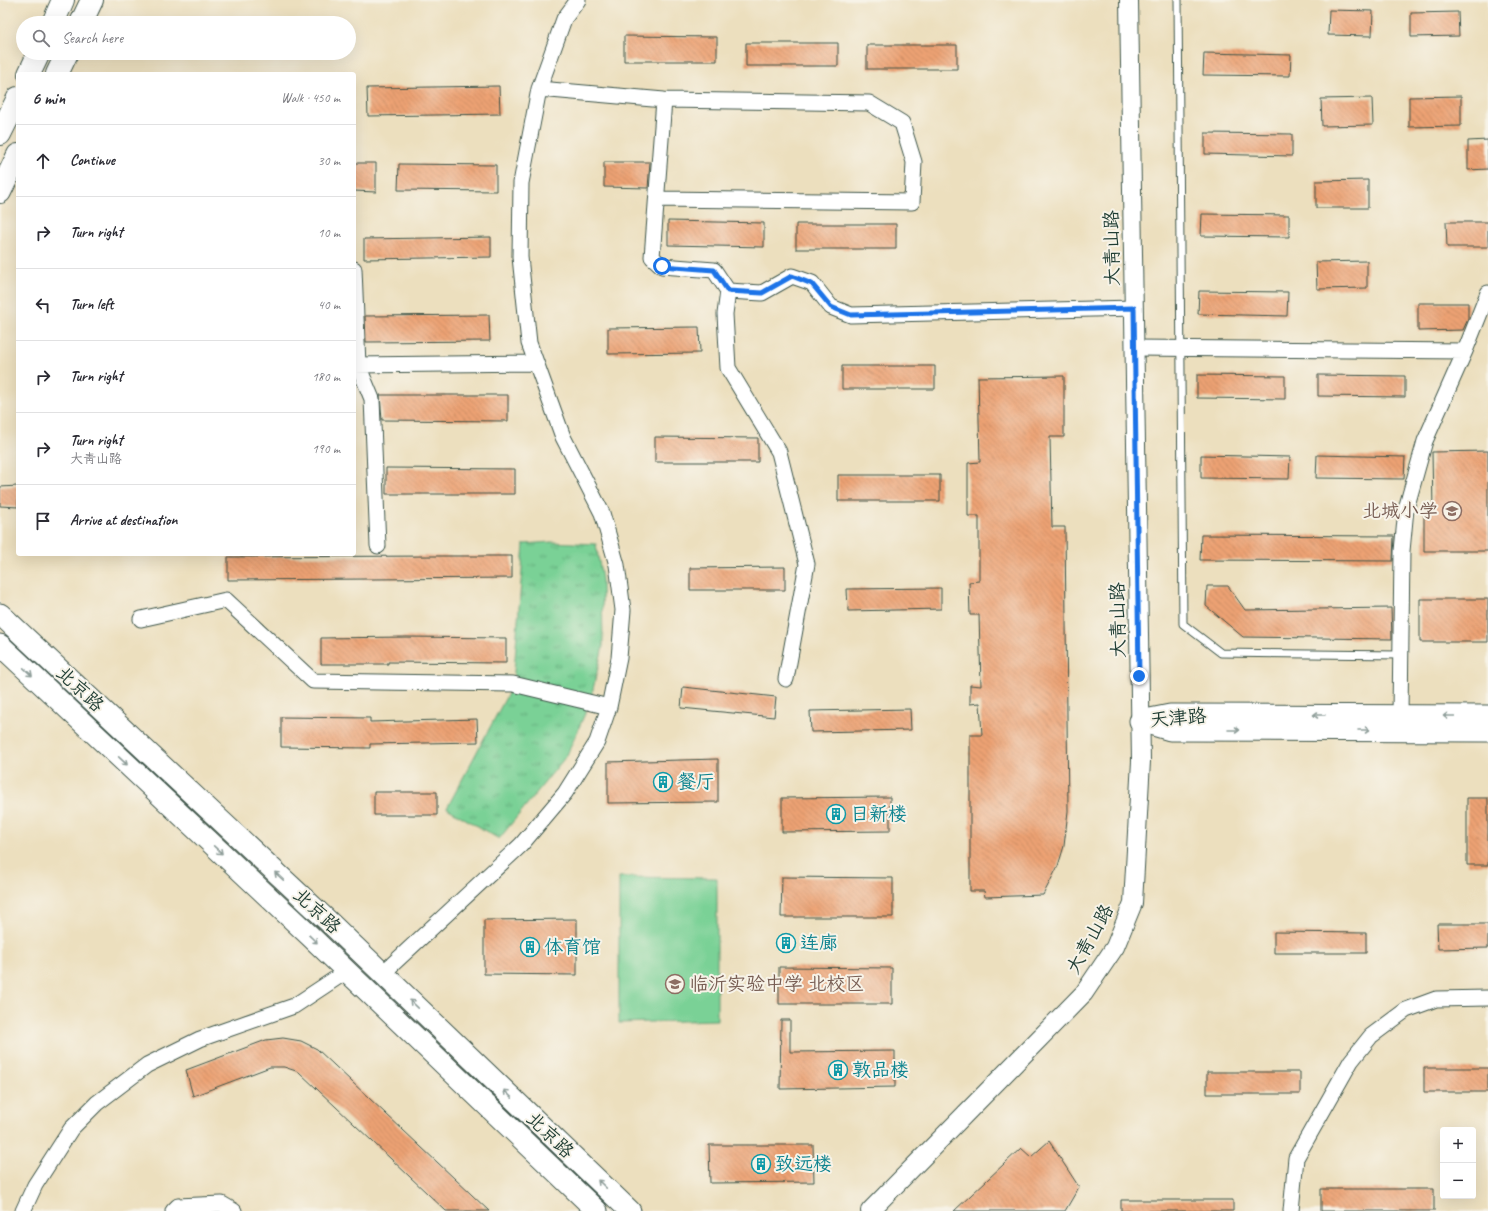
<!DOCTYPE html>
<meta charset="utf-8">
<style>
:root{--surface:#fff;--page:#f2f2f3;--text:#2b2b33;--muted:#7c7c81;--line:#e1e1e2}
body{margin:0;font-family:Caveat,"LXGW WenKai TC",sans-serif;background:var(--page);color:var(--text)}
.controls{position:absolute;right:12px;bottom:12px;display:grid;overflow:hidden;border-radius:4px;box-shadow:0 4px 16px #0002}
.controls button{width:36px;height:36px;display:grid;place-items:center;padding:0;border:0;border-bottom:1px solid var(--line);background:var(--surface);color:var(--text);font:20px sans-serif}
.stop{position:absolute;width:12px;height:12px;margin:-9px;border:3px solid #1a73e8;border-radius:50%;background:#fff}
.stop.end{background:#1a73e8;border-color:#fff;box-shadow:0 1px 4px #0008}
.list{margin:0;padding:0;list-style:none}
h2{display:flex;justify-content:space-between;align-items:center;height:52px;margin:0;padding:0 16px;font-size:17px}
h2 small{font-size:13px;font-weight:400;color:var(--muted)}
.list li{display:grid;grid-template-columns:26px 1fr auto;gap:12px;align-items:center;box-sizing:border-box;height:72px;padding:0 16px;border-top:1px solid var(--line)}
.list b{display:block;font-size:15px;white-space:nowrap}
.list p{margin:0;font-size:13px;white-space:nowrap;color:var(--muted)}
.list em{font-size:13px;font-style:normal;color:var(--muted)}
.icon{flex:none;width:22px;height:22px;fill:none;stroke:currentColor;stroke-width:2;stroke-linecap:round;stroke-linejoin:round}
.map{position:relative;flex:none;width:1488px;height:1211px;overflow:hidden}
.search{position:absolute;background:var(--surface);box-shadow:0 4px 16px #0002;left:16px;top:16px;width:340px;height:44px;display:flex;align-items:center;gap:10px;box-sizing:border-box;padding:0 14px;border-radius:22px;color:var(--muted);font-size:15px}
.panel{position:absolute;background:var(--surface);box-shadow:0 4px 16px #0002;left:16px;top:72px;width:340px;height:484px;border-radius:4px}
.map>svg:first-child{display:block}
.green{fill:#7ad196;stroke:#4c8765}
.park{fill:url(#park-tufts);stroke:#4c8765}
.building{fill:url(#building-back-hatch)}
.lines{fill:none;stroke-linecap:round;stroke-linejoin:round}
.service-casing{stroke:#3e5549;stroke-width:9}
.minor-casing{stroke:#3e5549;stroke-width:17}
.tertiary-casing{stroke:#3e5549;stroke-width:20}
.secondary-casing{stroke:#3e5549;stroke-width:23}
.primary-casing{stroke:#3e5549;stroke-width:24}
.service{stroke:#fff;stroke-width:7}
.minor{stroke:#fff;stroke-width:15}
.tertiary{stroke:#fff;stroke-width:18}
.secondary{stroke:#fff;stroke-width:21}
.primary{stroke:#fff;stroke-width:22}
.oneway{stroke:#8f9e9a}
.route{stroke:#1a73e8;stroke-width:5}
.labels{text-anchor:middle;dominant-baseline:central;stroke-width:4;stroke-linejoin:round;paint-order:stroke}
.street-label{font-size:19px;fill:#1f3d34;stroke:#f7f3e8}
.education-label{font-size:19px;fill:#785e54;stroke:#f7f3e8;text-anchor:end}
.culture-label{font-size:19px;fill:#0d838f;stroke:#f7f3e8;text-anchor:start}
</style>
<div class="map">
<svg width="1488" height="1211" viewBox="0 0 1488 1211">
<defs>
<pattern id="park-tufts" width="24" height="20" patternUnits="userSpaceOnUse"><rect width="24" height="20" fill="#7ad196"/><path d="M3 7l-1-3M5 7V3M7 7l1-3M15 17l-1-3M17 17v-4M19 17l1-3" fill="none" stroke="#63ab7b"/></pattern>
<pattern id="building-back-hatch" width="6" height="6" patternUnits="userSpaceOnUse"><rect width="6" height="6" fill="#eda273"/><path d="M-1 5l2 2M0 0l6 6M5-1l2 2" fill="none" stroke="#bf855f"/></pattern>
</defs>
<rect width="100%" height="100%" fill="#f7f3e8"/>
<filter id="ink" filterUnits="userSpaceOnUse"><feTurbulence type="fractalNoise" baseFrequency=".025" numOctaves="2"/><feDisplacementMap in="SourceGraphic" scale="8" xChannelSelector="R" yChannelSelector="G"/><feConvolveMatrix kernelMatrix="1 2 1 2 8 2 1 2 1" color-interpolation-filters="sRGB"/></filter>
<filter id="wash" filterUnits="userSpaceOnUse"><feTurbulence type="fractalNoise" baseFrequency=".012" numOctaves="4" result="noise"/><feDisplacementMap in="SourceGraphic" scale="16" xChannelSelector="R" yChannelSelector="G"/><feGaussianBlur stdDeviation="0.9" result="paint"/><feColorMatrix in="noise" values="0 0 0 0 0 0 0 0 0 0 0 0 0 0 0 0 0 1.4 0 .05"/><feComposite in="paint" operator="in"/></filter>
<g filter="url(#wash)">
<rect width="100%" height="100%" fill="#ecdfbe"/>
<path class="green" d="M 619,877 L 717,878 L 717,1020 L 619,1023 Z"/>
<path class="park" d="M 551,542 L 596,544 L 602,579 L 603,646 L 590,702 L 567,755 L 499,839 L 447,808 L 513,684 L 524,544 Z"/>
<g id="blocks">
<path class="building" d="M 1329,10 L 1373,11 L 1372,36 L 1328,35 Z
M 1458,12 L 1459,36 L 1411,37 L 1411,13 Z
M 624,36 L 717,37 L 717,61 L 624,61 Z
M 746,43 L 838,43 L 838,66 L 746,66 Z
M 867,45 L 957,45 L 957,69 L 867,69 Z
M 1204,53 L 1291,55 L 1290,76 L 1203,75 Z
M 499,86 L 500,114 L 368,116 L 367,88 Z
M 1461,96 L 1461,126 L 1409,127 L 1409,97 Z
M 1372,98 L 1373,125 L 1322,126 L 1321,99 Z
M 1205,133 L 1292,134 L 1292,156 L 1205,154 Z
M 1488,140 L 1488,169 L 1468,170 L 1468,141 Z
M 604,162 L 650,162 L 648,188 L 604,187 Z
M 354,163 L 376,163 L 376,192 L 354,191 Z
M 399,164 L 496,165 L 496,191 L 398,190 Z
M 1368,180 L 1368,208 L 1316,208 L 1316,181 Z
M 1202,214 L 1289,215 L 1289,237 L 1201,236 Z
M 668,221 L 764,223 L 764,247 L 668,245 Z
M 1446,222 L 1488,222 L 1488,247 L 1447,247 Z
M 796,224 L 896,224 L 896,249 L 796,249 Z
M 491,237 L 491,257 L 364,259 L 364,239 Z
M 1367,261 L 1367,288 L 1317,289 L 1316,262 Z
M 1199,291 L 1288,292 L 1287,316 L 1198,314 Z
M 1418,303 L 1468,303 L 1468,319 L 1463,330 L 1418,331 Z
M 489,315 L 490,341 L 366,342 L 365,316 Z
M 699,327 L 700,353 L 608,354 L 608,328 Z
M 842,366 L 935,366 L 935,389 L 842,389 Z
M 1197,375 L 1285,376 L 1285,399 L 1197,398 Z
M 1318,375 L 1405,376 L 1405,397 L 1318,396 Z
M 1064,376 L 1064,437 L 1050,437 L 1052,527 L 1065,527 L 1068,811 L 1064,846 L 1058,866 L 1043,895 L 985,897 L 984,891 L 970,891 L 970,735 L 982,735 L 980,703 L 970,704 L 970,685 L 981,686 L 979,615 L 970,615 L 969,582 L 979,581 L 979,516 L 968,516 L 968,463 L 980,462 L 978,377 Z
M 380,395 L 508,395 L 508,421 L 382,420 Z
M 655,437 L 758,438 L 758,462 L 655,462 Z
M 1488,451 L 1488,551 L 1424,551 L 1424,511 L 1433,511 L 1432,452 Z
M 1201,455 L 1290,457 L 1289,479 L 1201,478 Z
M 1317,455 L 1405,457 L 1404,479 L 1316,478 Z
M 386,468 L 515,469 L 515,494 L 386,494 Z
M 838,475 L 940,475 L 940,501 L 838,501 Z
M 18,486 L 18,507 L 0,506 L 0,487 Z
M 1201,535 L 1394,536 L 1393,561 L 1200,560 Z
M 436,556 L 512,556 L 512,578 L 228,580 L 228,557 Z
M 785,567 L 785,590 L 690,590 L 690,568 Z
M 1207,586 L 1228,586 L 1245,610 L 1391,608 L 1392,639 L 1243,637 L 1206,606 Z
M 941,588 L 941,609 L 848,611 L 847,589 Z
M 1420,599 L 1488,599 L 1488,642 L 1420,642 Z
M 407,637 L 506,638 L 506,663 L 388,662 L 388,664 L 321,664 L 321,638 Z
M 683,687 L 776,697 L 774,717 L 681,708 Z
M 910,709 L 911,730 L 811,732 L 810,711 Z
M 281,717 L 370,718 L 370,722 L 477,719 L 478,742 L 370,744 L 370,748 L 281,747 Z
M 718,759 L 718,802 L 608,803 L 608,762 Z
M 374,792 L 437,792 L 437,815 L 374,815 Z
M 890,797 L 890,831 L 782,832 L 782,798 Z
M 1467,798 L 1488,798 L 1488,865 L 1467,865 Z
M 782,877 L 893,878 L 893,917 L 781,917 Z
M 577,919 L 577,975 L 484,974 L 484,920 Z
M 1437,924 L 1488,924 L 1488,948 L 1438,949 Z
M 1274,932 L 1366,933 L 1366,953 L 1274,953 Z
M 779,967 L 892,968 L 892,1004 L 779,1004 Z
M 781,1020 L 790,1020 L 790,1052 L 895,1051 L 895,1087 L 780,1089 Z
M 283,1038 L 301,1041 L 317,1049 L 489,1211 L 446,1211 L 299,1072 L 284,1067 L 270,1067 L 193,1096 L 186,1070 L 266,1040 Z
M 1424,1068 L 1488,1068 L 1488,1092 L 1424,1092 Z
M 1207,1072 L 1300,1072 L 1300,1094 L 1207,1094 Z
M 1049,1141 L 1079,1187 L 1065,1211 L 954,1211 L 1021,1148 L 1031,1157 Z
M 709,1145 L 813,1145 L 814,1182 L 710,1183 Z
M 1321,1189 L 1434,1189 L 1434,1211 L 1321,1211 Z
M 1121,1200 L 1233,1200 L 1233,1211 L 1121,1211 Z"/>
</g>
</g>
<g filter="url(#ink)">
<use href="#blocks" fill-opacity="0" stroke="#3e5549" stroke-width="1"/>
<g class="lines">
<defs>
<path id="service" d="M 1178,0 L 1183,624 L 1221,653 L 1400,655"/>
<path id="minor" d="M 539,89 L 664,100 L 869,103 L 902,123 L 914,162 L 912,202 L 657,199
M 664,100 L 652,257 L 662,266 L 714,270 L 728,291 L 725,314 L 728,368 L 779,452 L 807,564 L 786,679
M 354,269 L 358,365 L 372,399 L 378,546
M 728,291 L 762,293 L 792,276 L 812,283 L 831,307 L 851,315 L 1134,308
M 1135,348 L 1465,351
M 354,365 L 536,363
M 141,619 L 226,600 L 313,681 L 513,684 L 609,707
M 1400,715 L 1402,551 L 1406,509 L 1425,441 L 1465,351 L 1488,293
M 382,974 L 521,845 L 565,793 L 597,742 L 609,707 L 619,658 L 623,610 L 617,565 L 602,513 L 563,437 L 529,343 L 520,257 L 521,183 L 539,89 L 564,19 L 578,0
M 23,1211 L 35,1185 L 71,1129 L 97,1103 L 147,1065 L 200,1039 L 294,1006 L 347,971
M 173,1211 L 178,1206 L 222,1204 L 234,1211
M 1291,1211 L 1296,1158 L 1351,1061 L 1371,1036 L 1406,1010 L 1436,999 L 1488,998"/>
<path id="tertiary" d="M 870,1211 L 1084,993 L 1115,947 L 1133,903 L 1141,761 L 1129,0"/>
<path id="secondary" d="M 0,614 L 327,920 L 630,1211
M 0,645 L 310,936 L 597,1211
M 1145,720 L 1170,715 L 1488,716
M 1140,721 L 1170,730 L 1488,731"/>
<path id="primary" d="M 53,23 L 63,0
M 81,23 L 92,0
M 29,74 L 39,53
M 57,74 L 67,53
M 0,134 L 18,98
M 0,192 L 18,155"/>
</defs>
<use href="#service" class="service-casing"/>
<use href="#minor" class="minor-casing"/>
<use href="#tertiary" class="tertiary-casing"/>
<use href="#secondary" class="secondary-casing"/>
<use href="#primary" class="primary-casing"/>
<use href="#service" class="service"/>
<use href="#minor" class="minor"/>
<use href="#tertiary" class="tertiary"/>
<use href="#secondary" class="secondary"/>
<use href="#primary" class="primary"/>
</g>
<defs><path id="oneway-shaft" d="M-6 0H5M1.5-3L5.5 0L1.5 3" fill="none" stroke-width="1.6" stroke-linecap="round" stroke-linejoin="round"/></defs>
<g class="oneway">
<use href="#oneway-shaft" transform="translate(28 672) rotate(43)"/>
<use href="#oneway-shaft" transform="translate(1319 715) rotate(-180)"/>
<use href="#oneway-shaft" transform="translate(1449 716) rotate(-180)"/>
<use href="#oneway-shaft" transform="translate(1234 730)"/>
<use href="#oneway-shaft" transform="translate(1364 730)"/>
<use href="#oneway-shaft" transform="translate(123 761) rotate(43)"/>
<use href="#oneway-shaft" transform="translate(218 850) rotate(43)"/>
<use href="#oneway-shaft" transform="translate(279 876) rotate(-137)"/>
<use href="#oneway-shaft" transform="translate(313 939) rotate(44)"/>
<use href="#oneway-shaft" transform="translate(414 1004) rotate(-136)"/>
<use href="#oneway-shaft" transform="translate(508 1094) rotate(-136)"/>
<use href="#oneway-shaft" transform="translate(602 1184) rotate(-136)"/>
</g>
</g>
<g class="lines" filter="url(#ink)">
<path class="route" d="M 662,266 L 714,270 L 728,291 L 762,293 L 792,276 L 812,284 L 831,307 L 851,315 L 1134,308 L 1139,676"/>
</g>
<defs>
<symbol id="school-ring" viewBox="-11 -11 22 22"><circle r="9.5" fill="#f7f3e8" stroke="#8d6e63" stroke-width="1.5"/><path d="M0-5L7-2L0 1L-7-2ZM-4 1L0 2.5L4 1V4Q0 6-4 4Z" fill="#8d6e63"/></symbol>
<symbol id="building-ring" viewBox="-11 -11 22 22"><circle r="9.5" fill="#f7f3e8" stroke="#0f9aa8" stroke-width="1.5"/><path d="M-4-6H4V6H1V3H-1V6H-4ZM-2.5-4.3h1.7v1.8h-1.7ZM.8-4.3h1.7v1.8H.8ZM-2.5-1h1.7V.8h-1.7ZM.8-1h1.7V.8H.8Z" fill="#0f9aa8"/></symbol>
</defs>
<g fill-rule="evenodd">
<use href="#school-ring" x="1441" y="500" width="22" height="22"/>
<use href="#building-ring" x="652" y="771" width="22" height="22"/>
<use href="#building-ring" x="825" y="803" width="22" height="22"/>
<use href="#building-ring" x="775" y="932" width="22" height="22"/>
<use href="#building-ring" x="519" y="936" width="22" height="22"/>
<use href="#school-ring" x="664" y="973" width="22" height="22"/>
<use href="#building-ring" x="827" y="1059" width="22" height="22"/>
<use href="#building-ring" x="750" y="1153" width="22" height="22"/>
</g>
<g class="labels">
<g class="street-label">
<text transform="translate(1112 248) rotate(-91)">大青山路</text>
<text transform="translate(1118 620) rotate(-91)">大青山路</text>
<text transform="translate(80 689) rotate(43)">北京路</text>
<text transform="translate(1178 718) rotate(-5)">天津路</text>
<text transform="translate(317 911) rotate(43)">北京路</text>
<text transform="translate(1090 939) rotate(-61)">大青山路</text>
<text transform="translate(550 1135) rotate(44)">北京路</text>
</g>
<g class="education-label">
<text x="1438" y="511">北城小学</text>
<text x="689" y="984" text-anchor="start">临沂实验中学 北校区</text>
</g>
<g class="culture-label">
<text x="677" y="782">餐厅</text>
<text x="850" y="814">日新楼</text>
<text x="800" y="943">连廊</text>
<text x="544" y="947">体育馆</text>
<text x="852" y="1070">敦品楼</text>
<text x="775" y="1164">致远楼</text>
</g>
</g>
</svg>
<div class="controls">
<button>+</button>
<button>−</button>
</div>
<div class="stop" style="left:662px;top:266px"></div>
<div class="stop end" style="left:1139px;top:676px"></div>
<div class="search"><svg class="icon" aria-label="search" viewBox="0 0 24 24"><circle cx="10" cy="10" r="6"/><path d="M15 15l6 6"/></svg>Search here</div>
<section class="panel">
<h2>6 min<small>Walk · 450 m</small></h2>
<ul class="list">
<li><svg class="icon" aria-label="ahead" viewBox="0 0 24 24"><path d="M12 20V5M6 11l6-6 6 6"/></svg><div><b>Continue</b></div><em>30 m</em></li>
<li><svg class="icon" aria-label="right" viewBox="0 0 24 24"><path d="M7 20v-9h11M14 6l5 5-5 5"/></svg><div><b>Turn right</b></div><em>10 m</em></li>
<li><svg class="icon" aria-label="left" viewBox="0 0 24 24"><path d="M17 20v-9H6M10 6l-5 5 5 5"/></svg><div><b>Turn left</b></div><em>40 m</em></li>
<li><svg class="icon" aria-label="right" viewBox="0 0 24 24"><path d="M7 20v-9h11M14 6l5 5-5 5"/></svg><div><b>Turn right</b></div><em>180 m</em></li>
<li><svg class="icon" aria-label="right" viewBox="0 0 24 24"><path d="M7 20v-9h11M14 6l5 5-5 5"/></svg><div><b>Turn right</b><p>大青山路</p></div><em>190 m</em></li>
<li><svg class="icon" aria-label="arrive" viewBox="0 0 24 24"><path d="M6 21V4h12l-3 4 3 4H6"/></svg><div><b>Arrive at destination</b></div></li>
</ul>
</section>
</div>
